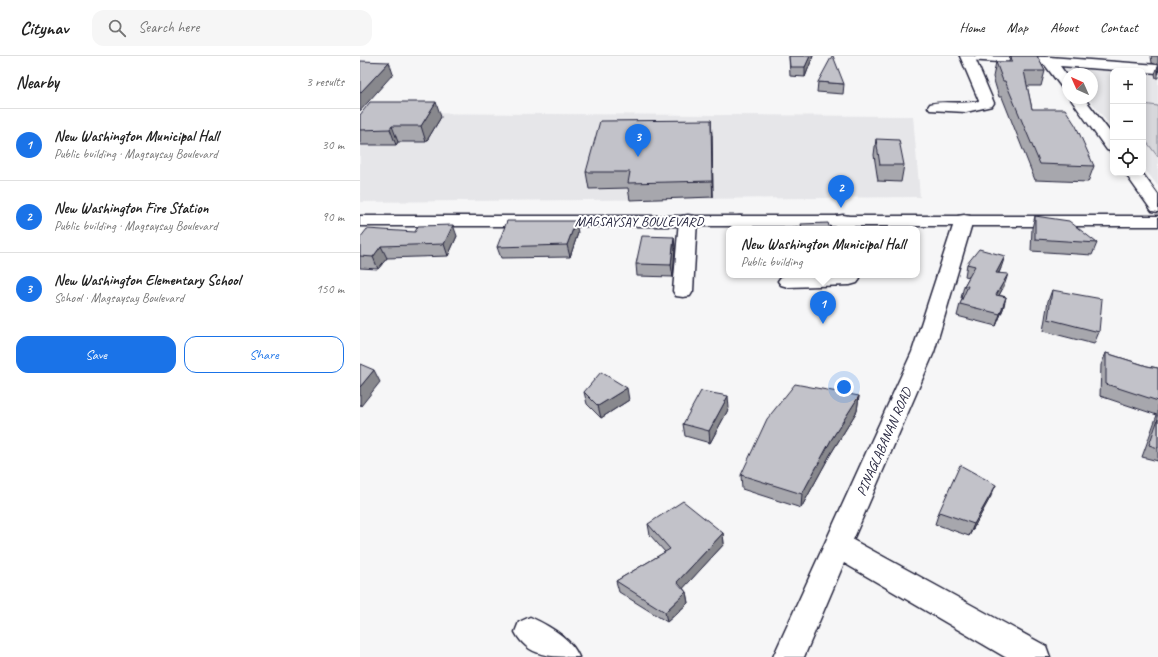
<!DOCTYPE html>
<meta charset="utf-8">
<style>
:root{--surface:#fff;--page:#f6f6f6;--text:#222;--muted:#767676;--line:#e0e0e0;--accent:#1a73e8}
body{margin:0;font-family:Caveat,sans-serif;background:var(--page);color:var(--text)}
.controls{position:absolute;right:12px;top:12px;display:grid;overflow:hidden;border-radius:8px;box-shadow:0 2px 6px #0003}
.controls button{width:36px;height:36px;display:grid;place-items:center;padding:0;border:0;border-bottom:1px solid var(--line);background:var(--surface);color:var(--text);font:20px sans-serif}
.compass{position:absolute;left:702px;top:12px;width:36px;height:36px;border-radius:50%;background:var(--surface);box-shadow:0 2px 6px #0003;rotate:315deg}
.you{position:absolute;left:484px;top:331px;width:14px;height:14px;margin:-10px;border:3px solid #fff;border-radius:50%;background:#1a73e8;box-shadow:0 0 0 6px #1a73e833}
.badge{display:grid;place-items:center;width:26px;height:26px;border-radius:50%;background:var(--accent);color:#fff;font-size:13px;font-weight:700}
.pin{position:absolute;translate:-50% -33px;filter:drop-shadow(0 1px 2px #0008)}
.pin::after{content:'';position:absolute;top:21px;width:14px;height:12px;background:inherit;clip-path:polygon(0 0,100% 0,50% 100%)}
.popup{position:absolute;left:366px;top:170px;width:194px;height:52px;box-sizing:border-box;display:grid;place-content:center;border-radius:8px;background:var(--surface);filter:drop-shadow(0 1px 3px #0005);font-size:13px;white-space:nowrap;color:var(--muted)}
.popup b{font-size:15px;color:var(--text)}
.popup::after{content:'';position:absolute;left:50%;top:100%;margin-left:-8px;border:8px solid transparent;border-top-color:var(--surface)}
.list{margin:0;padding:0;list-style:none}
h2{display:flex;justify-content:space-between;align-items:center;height:52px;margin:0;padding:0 16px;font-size:17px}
h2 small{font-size:13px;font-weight:400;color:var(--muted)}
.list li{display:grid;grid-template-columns:26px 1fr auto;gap:12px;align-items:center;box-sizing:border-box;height:72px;padding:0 16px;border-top:1px solid var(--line)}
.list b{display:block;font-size:15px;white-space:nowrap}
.list p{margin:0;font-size:13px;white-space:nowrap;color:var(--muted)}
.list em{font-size:13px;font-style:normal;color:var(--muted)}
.actions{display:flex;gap:8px;padding:12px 16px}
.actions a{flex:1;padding:9px 0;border:1px solid var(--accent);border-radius:12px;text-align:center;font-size:14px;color:var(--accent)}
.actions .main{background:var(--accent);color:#fff}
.icon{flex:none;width:22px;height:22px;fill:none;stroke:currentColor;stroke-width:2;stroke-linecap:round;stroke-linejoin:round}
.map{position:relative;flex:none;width:798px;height:601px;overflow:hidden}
header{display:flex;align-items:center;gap:24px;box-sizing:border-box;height:56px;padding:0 20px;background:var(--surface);border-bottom:1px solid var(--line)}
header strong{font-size:19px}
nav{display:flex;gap:22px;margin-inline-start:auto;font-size:14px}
.search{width:280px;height:36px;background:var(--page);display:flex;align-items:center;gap:10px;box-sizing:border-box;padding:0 14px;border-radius:12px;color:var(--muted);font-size:15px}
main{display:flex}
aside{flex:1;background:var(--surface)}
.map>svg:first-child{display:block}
.built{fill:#e6e6e9}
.green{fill:#d7d7db;stroke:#7c7c8b}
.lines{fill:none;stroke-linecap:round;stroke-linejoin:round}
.minor-casing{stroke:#22223b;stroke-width:3}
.major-casing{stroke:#22223b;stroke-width:3}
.minor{fill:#fff;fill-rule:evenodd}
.major{fill:#fff;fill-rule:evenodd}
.wall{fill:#a7a7ad;stroke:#22223b}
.shaded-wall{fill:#88888d;stroke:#22223b}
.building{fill:#c2c2c9;stroke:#22223b}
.labels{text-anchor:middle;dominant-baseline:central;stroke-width:4;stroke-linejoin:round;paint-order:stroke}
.street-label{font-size:14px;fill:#22223b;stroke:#fff}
</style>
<header>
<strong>Citynav</strong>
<div class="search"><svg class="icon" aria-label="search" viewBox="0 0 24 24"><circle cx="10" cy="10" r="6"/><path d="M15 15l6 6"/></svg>Search here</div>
<nav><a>Home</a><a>Map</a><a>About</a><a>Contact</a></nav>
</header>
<main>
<aside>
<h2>Nearby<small>3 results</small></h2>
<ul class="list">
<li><span class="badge">1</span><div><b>New Washington Municipal Hall</b><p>Public building · Magsaysay Boulevard</p></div><em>30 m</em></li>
<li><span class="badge">2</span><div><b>New Washington Fire Station</b><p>Public building · Magsaysay Boulevard</p></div><em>90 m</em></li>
<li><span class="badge">3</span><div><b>New Washington Elementary School</b><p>School · Magsaysay Boulevard</p></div><em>150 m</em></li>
</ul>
<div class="actions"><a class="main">Save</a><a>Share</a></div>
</aside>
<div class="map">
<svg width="798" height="601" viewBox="0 0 798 601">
<rect width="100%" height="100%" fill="#f6f6f7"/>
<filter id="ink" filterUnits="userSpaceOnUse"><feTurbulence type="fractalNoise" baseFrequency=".025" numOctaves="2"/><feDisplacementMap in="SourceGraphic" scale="8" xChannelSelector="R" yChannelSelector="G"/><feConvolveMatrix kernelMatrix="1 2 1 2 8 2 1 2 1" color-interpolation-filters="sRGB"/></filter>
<g filter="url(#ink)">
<path class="built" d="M 703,11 L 763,15 L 753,15 L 753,73 L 728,42 L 732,42 L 732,18 L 709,18 Z
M 783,16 L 798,18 L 798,130 L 783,111 Z
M 0,57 L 553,60 L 560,141 L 0,146 Z"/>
<path class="green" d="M 783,48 L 798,50 L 798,101 L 783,81 Z"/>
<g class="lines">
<defs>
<path id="minor" d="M 600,0 L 614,0 L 634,47 L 632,50 L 606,56 L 570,54 L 568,51 L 570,48 C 586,44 602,49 619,45 Z
M 328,159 L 334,160 L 337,164 L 333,235 L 330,240 L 323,241 L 316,240 L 313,235 L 319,164 L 322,160 Z
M 483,159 L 489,160 L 492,164 L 493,173 L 475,173 L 474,164 L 477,160 Z
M 604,159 L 610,160 L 613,164 L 574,296 L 493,484 L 686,590 L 690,601 L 645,601 L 484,507 L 444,601 L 413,601 L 552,296 L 595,164 L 598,160 Z
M 380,160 L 386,161 L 390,173 L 372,173 L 371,165 L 374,161 Z
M 427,219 L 499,219 L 500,223 L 497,227 L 490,229 L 428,231 L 421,229 L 418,225 L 421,221 Z
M 170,561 C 188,569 212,583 219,601 C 191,601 168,601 155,576 L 159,566 Z"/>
<path id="major" d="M 600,0 L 689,1 L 798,9 L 798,17 L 700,10 L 708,21 L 708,34 L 703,33 L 685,9 L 607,4 L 602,3 Z
M 710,42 L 724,42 L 753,80 L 753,96 L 747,94 Z
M 765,117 L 782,117 L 798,139 L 798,156 L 792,155 Z
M 0,160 L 798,160 L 798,170 L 0,170 Z"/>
</defs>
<use href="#minor" class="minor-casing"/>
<use href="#major" class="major-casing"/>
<use href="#minor" class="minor"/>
<use href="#major" class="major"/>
</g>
<path class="wall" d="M 429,0 L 453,0 L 445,21 L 430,20 Z
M 650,0 L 677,0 L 685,15 L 681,30 L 667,30 L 672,53 L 734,110 L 728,126 L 675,124 L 642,41 L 639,41 L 633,21 L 636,6 L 649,6 Z
M 791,0 L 798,0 L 798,9 L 792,7 Z
M 798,10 L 798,22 L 796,22 L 795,18 Z
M 458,26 L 484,28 L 483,38 L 457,36 Z
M 0,59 L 81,61 L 66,86 L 38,86 L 36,89 L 0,89 Z
M 352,79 L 353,141 L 270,144 L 268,132 L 229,133 L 226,116 Z
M 516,83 L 544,109 L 541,126 L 518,125 L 514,99 Z
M 675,160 L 737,187 L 732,199 L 671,195 L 672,172 Z
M 218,177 L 210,201 L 141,202 L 137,191 Z
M 97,180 L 88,200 L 27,202 L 18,213 L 0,212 L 0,182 Z
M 314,181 L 315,192 L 313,221 L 277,220 L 276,208 Z
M 607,208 L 641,212 L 639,217 L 644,230 L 639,239 L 646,241 L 643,253 L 636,270 L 597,260 L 600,248 L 603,242 L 601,242 L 604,230 L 609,221 L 605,220 Z
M 692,234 L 739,276 L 734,288 L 683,275 L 688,245 Z
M 746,297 L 787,310 L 798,312 L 798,405 L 782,401 L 797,359 L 740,340 L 741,309 Z
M 224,336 L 269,344 L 241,362 L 227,348 Z
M 499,340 L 497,355 L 470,399 L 441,452 L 382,433 L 381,419 Z
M 369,352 L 350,387 L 325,380 L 323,368 Z
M 631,440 L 609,480 L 575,468 L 579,456 Z
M 288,468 L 363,477 L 364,488 L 323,532 L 326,536 L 328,547 L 307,566 L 259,536 L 256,525 L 305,496 L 290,479 Z"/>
<path class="shaded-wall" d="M 450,0 L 453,0 L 445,21 L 445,11 Z
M 29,6 L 33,18 L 0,55 L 0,37 Z
M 76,46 L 81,61 L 66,86 L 61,70 Z
M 351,64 L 352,79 L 353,141 L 352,125 Z
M 32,70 L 38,86 L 36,89 L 30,73 Z
M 216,165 L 218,177 L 210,201 L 207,189 Z
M 93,169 L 97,180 L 88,200 L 84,188 Z
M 314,181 L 315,192 L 313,221 L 311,209 Z
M 21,190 L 27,202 L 18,213 L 13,201 Z
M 645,200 L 641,212 L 633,229 L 636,217 Z
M 648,218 L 644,230 L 633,251 L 636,239 Z
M 646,241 L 643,253 L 636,270 L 640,258 Z
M 14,314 L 20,326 L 1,350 L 0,348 L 0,331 Z
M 267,332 L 269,344 L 241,362 L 238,350 Z
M 368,340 L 369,352 L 350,387 L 349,375 Z
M 499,340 L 497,355 L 470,399 L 441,452 L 442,438 L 471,384 Z
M 636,429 L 631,440 L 609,480 L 614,468 Z
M 363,477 L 364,488 L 319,537 L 317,526 Z
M 326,536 L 328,547 L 307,566 L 305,556 Z"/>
<path class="building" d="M 429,0 L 450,0 L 445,11 L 430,11 Z
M 472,0 L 473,0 L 484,28 L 458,26 Z
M 651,0 L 677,0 L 685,15 L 664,15 L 672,53 L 705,53 L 716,70 L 734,110 L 680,108 L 645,25 L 643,25 L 636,6 L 652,6 Z
M 0,5 L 29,6 L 0,37 Z
M 10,46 L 76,46 L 61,70 L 32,70 L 30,73 L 0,74 L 0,59 Z
M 351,64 L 352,125 L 268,127 L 270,116 L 226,116 L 240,65 Z
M 516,83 L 539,84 L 544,109 L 520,109 Z
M 675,160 L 709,165 L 737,187 L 675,183 Z
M 147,165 L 216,165 L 207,189 L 137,191 Z
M 468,167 L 470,173 L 442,173 L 441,168 Z
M 93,169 L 84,188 L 21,190 L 13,201 L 0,200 L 0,182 L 7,173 L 55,176 L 58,170 Z
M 282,180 L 314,181 L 311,209 L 276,208 Z
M 619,193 L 645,200 L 636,217 L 648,218 L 636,239 L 646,241 L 640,258 L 600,248 L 608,230 L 604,230 L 615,210 L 607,208 Z
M 692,234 L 742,243 L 739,276 L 688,263 Z
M 746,297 L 787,310 L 798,312 L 798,345 L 746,328 Z
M 0,308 L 14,314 L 0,331 Z
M 241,316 L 267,332 L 238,350 L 224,336 Z
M 435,328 L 499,340 L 471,384 L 442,438 L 381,419 L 407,363 Z
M 341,335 L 368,340 L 349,375 L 323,368 Z
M 798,363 L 798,392 L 789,389 Z
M 600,409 L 636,429 L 614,468 L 579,456 Z
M 323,445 L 363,477 L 317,526 L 326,536 L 305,556 L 256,525 L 310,493 L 288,468 Z"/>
</g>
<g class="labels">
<g class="street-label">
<text x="279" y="165">MAGSAYSAY BOULEVARD</text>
<text transform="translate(524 386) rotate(-66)">PINAGLABANAN ROAD</text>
</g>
</g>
</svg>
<div class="controls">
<button>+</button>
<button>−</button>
<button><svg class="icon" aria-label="locate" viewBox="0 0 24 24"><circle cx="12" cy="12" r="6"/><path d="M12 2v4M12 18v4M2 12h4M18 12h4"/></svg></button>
</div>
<svg class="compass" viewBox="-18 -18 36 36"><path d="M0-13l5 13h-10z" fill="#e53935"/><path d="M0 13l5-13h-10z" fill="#767676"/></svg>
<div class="you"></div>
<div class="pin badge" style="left:463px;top:268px">1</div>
<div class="popup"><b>New Washington Municipal Hall</b>Public building</div>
<div class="pin badge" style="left:481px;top:152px">2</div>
<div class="pin badge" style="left:278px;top:101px">3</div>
</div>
</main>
